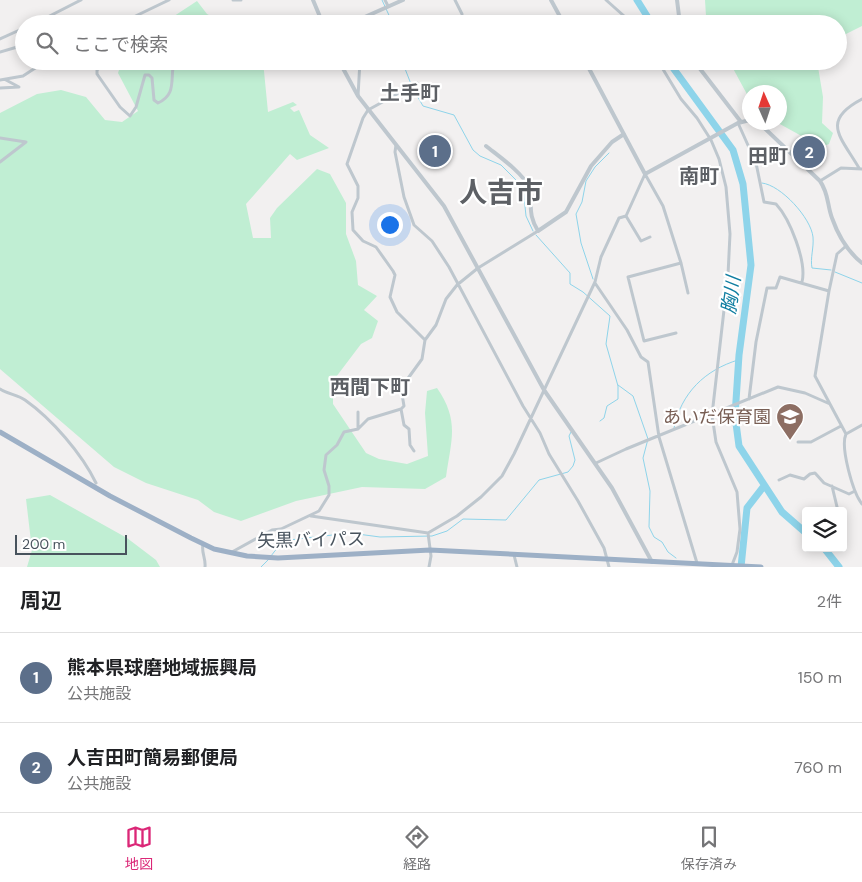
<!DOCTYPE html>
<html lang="ja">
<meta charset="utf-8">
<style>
:root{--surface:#fff;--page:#f2f2f2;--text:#202124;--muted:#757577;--line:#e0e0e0;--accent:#db2777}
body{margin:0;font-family:"DM Sans","Noto Sans JP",sans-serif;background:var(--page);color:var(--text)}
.controls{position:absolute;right:15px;bottom:15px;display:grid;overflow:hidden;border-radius:5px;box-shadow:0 2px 12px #0003}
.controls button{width:45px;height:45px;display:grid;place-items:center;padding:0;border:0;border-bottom:1px solid var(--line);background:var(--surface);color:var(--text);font:25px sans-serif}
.compass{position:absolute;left:742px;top:85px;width:45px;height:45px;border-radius:50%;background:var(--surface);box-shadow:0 2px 12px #0003;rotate:357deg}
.scale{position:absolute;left:15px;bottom:12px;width:112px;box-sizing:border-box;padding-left:5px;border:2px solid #48535d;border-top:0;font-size:14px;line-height:18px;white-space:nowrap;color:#48535d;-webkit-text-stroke:4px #fff;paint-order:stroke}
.you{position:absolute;left:389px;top:224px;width:18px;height:18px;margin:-12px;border:4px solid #fff;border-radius:50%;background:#1a73e8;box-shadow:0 0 0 8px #1a73e833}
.badge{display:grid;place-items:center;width:32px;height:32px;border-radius:50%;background:var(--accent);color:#fff;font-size:16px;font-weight:700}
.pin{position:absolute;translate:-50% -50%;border:2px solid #fff;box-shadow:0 1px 5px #0006}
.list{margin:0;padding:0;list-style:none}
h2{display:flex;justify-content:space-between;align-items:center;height:65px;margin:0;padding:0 20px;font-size:21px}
h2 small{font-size:16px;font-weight:400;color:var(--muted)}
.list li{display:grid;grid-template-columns:32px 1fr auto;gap:15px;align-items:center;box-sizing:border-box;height:90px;padding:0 20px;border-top:1px solid var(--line)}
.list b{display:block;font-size:19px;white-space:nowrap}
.list p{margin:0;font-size:16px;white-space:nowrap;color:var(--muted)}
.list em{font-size:16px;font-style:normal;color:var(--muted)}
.icon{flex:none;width:28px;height:28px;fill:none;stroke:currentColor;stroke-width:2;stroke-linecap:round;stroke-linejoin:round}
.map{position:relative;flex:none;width:862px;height:567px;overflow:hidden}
.search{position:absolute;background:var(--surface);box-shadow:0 2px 12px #0003;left:15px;right:15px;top:15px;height:55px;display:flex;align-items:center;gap:12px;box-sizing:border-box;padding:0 18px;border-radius:28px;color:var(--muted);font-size:19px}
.sheet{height:245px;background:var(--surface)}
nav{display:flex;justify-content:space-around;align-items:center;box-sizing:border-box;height:70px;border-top:1px solid var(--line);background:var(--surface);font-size:14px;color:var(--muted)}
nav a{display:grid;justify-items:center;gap:2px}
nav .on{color:var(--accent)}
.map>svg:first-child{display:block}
.green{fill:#c0eed3}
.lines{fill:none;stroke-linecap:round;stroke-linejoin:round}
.stream{stroke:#8ed4ea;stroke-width:1}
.river{stroke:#8ed4ea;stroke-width:7}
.minor{stroke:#bec7ce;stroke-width:3}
.tertiary{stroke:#bec7ce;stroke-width:4}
.trunk{stroke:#9db0c6;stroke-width:5}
.labels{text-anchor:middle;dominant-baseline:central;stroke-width:4.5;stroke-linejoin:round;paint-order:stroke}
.education-label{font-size:18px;fill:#785e54;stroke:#fff;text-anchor:end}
.street-label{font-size:18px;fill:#48535d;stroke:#fff}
.water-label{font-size:19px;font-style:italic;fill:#107ea1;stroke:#fff}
.quarter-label{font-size:20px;font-weight:bold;fill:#5d6065;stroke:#fff}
.town-label{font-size:28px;font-weight:bold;fill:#5d6065;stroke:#fff}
</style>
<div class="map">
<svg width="862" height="567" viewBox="0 0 862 567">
<rect width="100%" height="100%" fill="#f2f0f0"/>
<path class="green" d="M 705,0 L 862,0 L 862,26 L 838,38 L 838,24 L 710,24 L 706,16 Z
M 197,1 L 207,14 L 226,24 L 162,24 Z
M 122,61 L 263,61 L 268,112 L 293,102 L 297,105 L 290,108 L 294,112 L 299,110 L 310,135 L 329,148 L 297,160 L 290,154 L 246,204 L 253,238 L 271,238 L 270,218 L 277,208 L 317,169 L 330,174 L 346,203 L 346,234 L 356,261 L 358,285 L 377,296 L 364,310 L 378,321 L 372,338 L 361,344 L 333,381 L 333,404 L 366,453 L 379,459 L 407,464 L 428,456 L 425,413 L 427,391 L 437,388 C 460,421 451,440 446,477 L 425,489 L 362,487 L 296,501 L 241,521 L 214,512 L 198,500 L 146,483 L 114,467 L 0,369 L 0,113 L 37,94 L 61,90 L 86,97 L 105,120 L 122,122 L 138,111 L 118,73 Z
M 729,61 L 822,61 L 818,67 L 823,97 L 822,123 L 833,133 L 829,144 L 813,150 L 807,139 L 778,123 L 780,92 L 750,92 L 749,98 Z
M 50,495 L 127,538 L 156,560 L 160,567 L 27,567 L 32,550 L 26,499 Z"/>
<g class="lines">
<path class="stream" d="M 382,0 L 393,24
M 402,61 L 411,84
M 412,87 L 423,106 L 454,115 L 473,150 L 480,156 L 501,165 L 523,187 L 526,216 L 533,231
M 762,183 C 781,185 811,218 813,237 C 814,248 810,258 812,268 L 831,270
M 536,235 L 570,273 L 570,284 L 583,292 L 610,316 L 606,344 L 618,386 L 618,399 L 607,406 L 604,418 L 600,421
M 835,272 L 862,283
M 593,279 L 581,243 L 576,214 L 582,202 L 586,181 L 595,167 L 609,153
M 618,385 L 633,396 L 648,439 L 643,458 L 650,491 L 649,527 L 654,537 L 662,542 L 668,552 L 676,558
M 674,428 C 681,393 705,370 738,360
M 271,556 L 281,543 L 289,540 L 350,533 L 380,537 L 432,536 L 447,531 L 463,519 L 506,520 L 539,480 L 568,472 L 573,466 L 575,460 L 569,436 L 571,432
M 261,567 L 269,559"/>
<path class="river" d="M 637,0 L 652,24
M 668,61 L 733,150 L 743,184 L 751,265 L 739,355 L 735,416 L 739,446 L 782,512 L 806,533
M 824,548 L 839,567
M 741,567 L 747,508 L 764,486"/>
<path class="minor" d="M 233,0 L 241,0
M 385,0 L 388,6
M 455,0 L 462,14
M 606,0 L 633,24
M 34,24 L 81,0
M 119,24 L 169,0
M 0,39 L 24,28
M 0,52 L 24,45
M 108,61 L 97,70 L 97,74 L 120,107 L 130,116 L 136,107 L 145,75 L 149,75 L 152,78 L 154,100 L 158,103 C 175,95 171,83 173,67 L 181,66
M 658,61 L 681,99 L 697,118 L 711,140 L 719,159 L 726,187 L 730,234 L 728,275 L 712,415 L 716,442 L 737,492 L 740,529 L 737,552 L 732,565
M 0,80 L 23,76 L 46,61
M 417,83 L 368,110 L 363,118 L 347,164 L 358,186 L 358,198 L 352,212 L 353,230 L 363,241 L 376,247 L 393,271 L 395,275 L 390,297 L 397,312 L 425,340
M 0,88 L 19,87 L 6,80
M 358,96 L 360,61
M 738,123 L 756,163 L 764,202 L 776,204 C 790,219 807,262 802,282
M 0,138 L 26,142 L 0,162
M 396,145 L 395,152 L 404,197 L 414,225 L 432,241 L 449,267 L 523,406 L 540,433 L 549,454 L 578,501 L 604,548 L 609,567
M 859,168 C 841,137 820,121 862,99
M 645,174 L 663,206 L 681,263 L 628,277 L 644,341 L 676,333
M 820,181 L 841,168 L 862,169
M 626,216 L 645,174
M 681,263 L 688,293
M 595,283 L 627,330 L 641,357 L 648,362 L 659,437 L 697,563
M 829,291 L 837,254 L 846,246
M 0,389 C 8,394 18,395 25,400 C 52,419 82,454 96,483
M 749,399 L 756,342 L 767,288 L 776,288 L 780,277 L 829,291 L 815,376 L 846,434
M 862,425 L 846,434 C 840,447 853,493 862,504
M 358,429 L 368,419 L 401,409
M 798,442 L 811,442 L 841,426
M 414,451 L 410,445 L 409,429 L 404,425 L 401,409 L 404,406 L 401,388 L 422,359 L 425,340 L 436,325 L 446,299 L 457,285 L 478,268 L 538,231
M 596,463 L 626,449 L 778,387 L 805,393 L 830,404
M 779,480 L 790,475 L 804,479 L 810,474 L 815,473 L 824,483 L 849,494 L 855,491
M 832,486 L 838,511
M 311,516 L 428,533 L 457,516 L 481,497 L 502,476 L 514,454 L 595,282 L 601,257 L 619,218 L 626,216 L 641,241 L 650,237
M 428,533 L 431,556 L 429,567
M 203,544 C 201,553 206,558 205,567
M 232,552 L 272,530 L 281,529 L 319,511 L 329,495 L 329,486 L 324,470 L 326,455 L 337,445 L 344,432 L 358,429 L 358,412
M 514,555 L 517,567"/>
<path class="tertiary" d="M 313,0 L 323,24
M 551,0 L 564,24
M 677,0 L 680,24
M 349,24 L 403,0
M 339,61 L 358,96 L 444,206 L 544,390 L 612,488 L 652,562
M 585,61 L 645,174 L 738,123 L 750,120
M 694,61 L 741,122
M 758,122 L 820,181 C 829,194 827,205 832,218 C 838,235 848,252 862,263
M 486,146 C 497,155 523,173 528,186 C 534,204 526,211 538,231 L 566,212 L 591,166 L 612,142 L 624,134"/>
<path class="trunk" d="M 0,432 L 110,496 L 191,538 L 214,549 L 247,556 L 278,558 L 430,550 L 761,567"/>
</g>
<defs>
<symbol id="school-pin" viewBox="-11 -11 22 30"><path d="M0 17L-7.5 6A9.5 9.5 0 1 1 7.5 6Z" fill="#8d6e63" stroke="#fff"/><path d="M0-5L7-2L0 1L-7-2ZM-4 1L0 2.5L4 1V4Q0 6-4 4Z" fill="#fff"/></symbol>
</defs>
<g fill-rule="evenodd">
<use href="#school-pin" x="774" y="401" width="32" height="43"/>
</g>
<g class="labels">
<g class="education-label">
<text x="771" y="417">あいだ保育園</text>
</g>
<g class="street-label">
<text transform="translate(311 540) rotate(-1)">矢黒バイパス</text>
</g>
<g class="water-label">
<text transform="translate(731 295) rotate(-82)">胸川</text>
</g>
<g class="quarter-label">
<text x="410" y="93">土手町</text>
<text x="768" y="156">田町</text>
<text x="699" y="176">南町</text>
<text x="370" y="387">西間下町</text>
</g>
<g class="town-label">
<text x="501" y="192">人吉市</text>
</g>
</g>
</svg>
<div class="controls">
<button><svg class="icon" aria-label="layers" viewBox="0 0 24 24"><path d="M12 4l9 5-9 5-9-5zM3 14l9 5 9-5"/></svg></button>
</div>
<svg class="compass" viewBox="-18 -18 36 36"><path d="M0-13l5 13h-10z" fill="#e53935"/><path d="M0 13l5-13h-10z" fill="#757577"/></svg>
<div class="scale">200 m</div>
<div class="you"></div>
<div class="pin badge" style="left:435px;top:151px;background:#5c6f8a">1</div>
<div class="pin badge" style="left:809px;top:152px;background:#5c6f8a">2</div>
<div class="search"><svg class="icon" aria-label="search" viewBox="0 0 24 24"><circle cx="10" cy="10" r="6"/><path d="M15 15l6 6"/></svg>ここで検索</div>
</div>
<section class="sheet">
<h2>周辺<small>2件</small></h2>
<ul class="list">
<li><span class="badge" style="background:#5c6f8a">1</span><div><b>熊本県球磨地域振興局</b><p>公共施設</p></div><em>150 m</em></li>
<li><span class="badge" style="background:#5c6f8a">2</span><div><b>人吉田町簡易郵便局</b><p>公共施設</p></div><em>760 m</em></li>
</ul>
</section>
<nav>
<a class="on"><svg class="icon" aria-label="map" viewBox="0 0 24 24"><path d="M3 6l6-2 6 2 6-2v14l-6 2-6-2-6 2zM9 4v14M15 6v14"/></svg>地図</a>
<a><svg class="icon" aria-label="directions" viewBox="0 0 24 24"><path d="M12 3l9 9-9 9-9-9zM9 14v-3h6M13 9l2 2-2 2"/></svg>経路</a>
<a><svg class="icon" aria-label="saved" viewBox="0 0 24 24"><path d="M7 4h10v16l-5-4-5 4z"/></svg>保存済み</a>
</nav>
